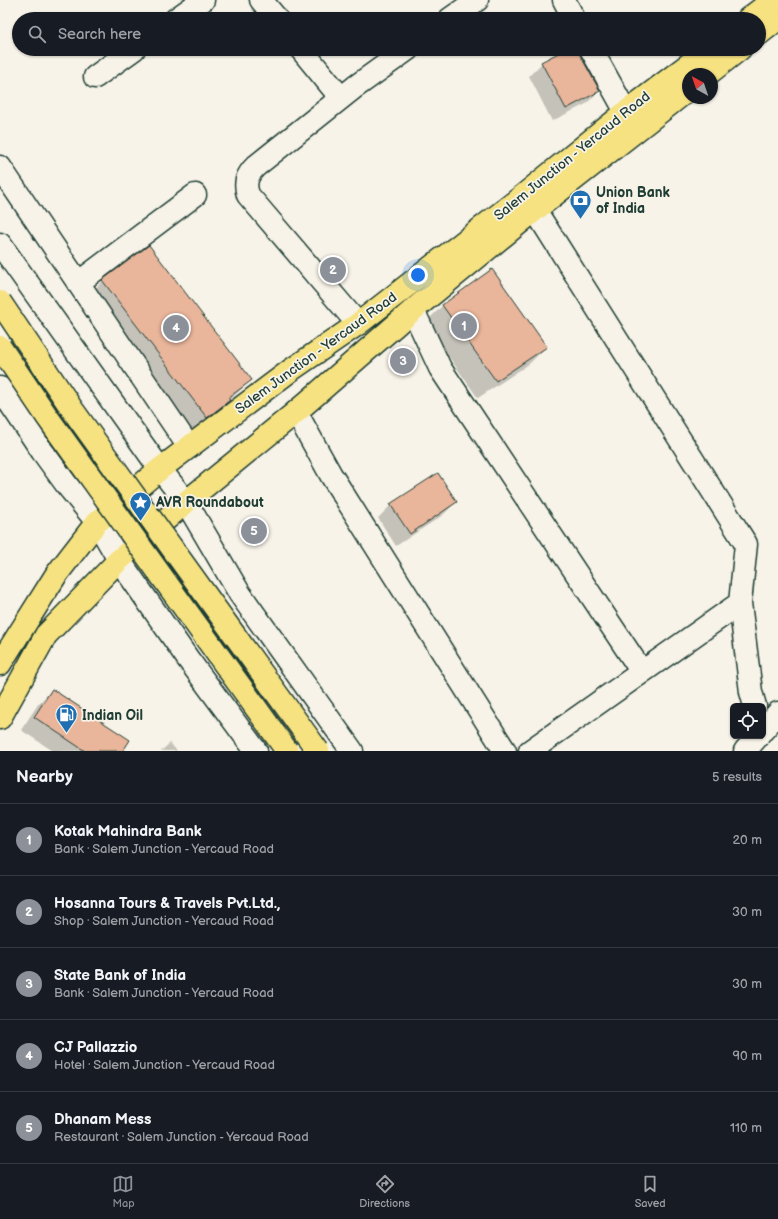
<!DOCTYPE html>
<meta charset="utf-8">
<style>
:root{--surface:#171b24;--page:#242831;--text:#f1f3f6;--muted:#9ea1a6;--line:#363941;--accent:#8c9099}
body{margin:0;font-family:"Balsamiq Sans",sans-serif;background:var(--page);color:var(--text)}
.controls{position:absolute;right:12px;bottom:12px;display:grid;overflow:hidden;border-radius:6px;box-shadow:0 1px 3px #0004}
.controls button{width:36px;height:36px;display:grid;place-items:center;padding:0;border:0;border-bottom:1px solid var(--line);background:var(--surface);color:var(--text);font:20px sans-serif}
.compass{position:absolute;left:682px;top:68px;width:36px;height:36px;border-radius:50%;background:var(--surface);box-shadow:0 1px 3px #0004;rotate:320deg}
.you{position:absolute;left:418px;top:275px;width:14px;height:14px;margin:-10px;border:3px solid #fff;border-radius:50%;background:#1a73e8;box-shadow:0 0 0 6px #1a73e833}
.badge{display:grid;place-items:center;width:26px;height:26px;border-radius:50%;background:var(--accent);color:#fff;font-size:13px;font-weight:700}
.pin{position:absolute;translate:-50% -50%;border:2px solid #fff;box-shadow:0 1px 4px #0006}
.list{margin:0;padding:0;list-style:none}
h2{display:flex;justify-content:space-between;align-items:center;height:52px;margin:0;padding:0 16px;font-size:17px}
h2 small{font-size:13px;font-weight:400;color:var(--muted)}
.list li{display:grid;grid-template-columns:26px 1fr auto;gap:12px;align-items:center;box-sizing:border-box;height:72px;padding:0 16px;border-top:1px solid var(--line)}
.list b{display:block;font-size:15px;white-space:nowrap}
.list p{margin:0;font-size:13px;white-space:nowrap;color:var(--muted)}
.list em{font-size:13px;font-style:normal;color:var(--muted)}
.icon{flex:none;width:22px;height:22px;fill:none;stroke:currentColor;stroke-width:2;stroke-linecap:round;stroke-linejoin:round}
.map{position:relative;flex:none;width:778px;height:751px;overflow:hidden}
.search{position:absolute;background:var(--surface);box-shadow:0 1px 3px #0004;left:12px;right:12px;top:12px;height:44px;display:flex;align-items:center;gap:10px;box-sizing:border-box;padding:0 14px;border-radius:22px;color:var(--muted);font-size:15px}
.sheet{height:412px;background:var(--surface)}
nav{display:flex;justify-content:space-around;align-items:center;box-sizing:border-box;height:56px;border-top:1px solid var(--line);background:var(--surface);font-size:11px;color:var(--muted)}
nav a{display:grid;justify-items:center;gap:2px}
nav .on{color:var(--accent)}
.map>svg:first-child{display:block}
.shadow{fill:#0003}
.building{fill:#e9b59b;stroke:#1f3d34}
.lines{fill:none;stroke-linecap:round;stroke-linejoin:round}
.minor-casing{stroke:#1f3d34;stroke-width:25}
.major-casing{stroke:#1f3d34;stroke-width:25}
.minor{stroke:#f7f3e8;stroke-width:22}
.major{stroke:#f6e281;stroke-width:22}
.highway-bridge-casing{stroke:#1f3d34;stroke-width:25;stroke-linecap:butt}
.highway-bridge{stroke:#f6e281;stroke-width:22}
.labels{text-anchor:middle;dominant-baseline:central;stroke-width:3.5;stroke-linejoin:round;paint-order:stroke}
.street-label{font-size:14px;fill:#1f3d34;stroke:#f7f3e8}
.poi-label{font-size:14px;font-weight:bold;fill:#1f3d34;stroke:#f7f3e8;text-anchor:start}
</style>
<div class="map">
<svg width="778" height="751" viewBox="0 0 778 751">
<rect width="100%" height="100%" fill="#f7f3e8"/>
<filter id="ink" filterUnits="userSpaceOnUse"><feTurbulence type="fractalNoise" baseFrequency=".025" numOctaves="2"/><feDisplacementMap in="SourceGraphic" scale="8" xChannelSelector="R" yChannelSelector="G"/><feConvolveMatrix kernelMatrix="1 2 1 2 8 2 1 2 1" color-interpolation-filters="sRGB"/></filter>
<g filter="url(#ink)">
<path class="shadow" d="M 568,49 L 578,49 L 579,55 L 599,91 L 586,104 L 552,121 L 529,76 L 542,63 Z
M 103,281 L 251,380 L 212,417 L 189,435 L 86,298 Z
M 442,306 L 546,347 L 529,364 L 478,398 L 425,323 Z
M 456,502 L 443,515 L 396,546 L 378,518 L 391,505 Z
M 52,690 L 122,751 L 53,751 L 21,730 L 39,703 Z
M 170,743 L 177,751 L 161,751 Z"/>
<path class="building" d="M 566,49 L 579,49 L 580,55 L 600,91 L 566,109 L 541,62 Z
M 149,245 L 252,380 L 228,398 L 230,400 L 207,418 L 102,280 Z
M 492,269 L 547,347 L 496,381 L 442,305 Z
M 438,473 L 457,502 L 410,534 L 390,504 Z
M 52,689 L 130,740 L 123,751 L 85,751 L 34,717 Z"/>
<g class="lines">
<defs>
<path id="minor" d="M 261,0 L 277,19
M 564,0 L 574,19
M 176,19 L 203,0
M 450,19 L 477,0
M 301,49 L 341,98
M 591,49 L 626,112
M 95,77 L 134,49
M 0,167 L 189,447
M 0,244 L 160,469 L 186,502 L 240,594 L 352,751
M 78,283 L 195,195
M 413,310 L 440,368 L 642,672
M 358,324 L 248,195 C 244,182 247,175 256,166 L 355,87 L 408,49
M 0,388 L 42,451 L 66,484 L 97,522 L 119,560 L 188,659 L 256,751
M 296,412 L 331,475 L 505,751
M 740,603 L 751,692 L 755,706
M 763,730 L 778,713
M 530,751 L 740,603 L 746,544 L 535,210
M 745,751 L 758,736"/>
<path id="major" d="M 748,19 L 773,0
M 759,34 L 778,19
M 708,74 L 740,49
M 0,664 L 56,575 L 97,522 L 160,469 L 291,370 L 358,324 L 520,198 L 626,112 L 709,49
M 0,718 L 46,635 L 119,560 L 186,502 L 296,412 L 413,310 L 535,210 L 688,90"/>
</defs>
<use href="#minor" class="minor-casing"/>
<use href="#major" class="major-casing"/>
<use href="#minor" class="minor"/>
<use href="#major" class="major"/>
<defs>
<path id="highway-bridge" d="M 0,302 L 72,409 L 318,751
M 0,347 L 48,418 L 287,751"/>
</defs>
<use href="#highway-bridge" class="highway-bridge-casing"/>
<use href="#highway-bridge" class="highway-bridge"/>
</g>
</g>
<defs>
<symbol id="bank-pin" viewBox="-11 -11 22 30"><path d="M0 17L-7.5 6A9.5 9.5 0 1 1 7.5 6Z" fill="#1f6fb2" stroke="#f7f3e8"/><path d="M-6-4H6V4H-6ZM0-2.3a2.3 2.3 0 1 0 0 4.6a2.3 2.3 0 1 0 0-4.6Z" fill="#fff"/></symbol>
<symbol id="sight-pin" viewBox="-11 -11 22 30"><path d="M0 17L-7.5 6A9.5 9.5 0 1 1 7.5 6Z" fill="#1f6fb2" stroke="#f7f3e8"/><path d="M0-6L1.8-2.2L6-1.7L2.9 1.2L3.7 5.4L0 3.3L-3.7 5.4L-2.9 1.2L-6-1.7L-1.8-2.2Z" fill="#fff"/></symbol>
<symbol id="fuel-pin" viewBox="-11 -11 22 30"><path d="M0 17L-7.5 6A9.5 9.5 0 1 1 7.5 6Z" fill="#1f6fb2" stroke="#f7f3e8"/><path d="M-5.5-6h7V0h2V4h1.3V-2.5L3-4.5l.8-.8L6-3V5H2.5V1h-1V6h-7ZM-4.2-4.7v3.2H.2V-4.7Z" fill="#fff"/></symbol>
</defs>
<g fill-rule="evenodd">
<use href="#bank-pin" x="568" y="188" width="25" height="34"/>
<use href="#sight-pin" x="128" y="490" width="25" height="34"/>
<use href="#fuel-pin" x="54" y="702" width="25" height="34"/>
</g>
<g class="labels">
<g class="street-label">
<text transform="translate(572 156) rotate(-39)">Salem Junction - Yercaud Road</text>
<text transform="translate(316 353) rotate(-36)">Salem Junction - Yercaud Road</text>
</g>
<g class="poi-label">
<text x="596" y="192">Union Bank<tspan x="596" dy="16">of India</tspan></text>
<text x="156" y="502">AVR Roundabout</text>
<text x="82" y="715">Indian Oil</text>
</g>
</g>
</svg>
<div class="controls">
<button><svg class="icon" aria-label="locate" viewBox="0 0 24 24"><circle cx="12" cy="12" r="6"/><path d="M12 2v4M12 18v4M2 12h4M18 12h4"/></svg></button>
</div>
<svg class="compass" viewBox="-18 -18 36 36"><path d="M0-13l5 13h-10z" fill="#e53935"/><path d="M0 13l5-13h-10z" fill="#9ea1a6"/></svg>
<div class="you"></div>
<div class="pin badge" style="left:464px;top:326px">1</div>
<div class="pin badge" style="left:333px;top:270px">2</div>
<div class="pin badge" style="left:403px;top:361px">3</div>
<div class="pin badge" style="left:176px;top:328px">4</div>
<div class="pin badge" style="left:254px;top:531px">5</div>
<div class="search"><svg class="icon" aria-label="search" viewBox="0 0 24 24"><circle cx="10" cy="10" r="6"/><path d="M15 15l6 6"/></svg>Search here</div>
</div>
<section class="sheet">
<h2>Nearby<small>5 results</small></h2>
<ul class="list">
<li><span class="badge">1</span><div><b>Kotak Mahindra Bank</b><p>Bank · Salem Junction - Yercaud Road</p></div><em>20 m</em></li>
<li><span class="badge">2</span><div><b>Hosanna Tours &amp; Travels Pvt.Ltd.,</b><p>Shop · Salem Junction - Yercaud Road</p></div><em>30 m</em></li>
<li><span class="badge">3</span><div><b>State Bank of India</b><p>Bank · Salem Junction - Yercaud Road</p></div><em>30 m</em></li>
<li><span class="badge">4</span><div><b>CJ Pallazzio</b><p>Hotel · Salem Junction - Yercaud Road</p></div><em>90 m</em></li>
<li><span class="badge">5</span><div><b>Dhanam Mess</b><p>Restaurant · Salem Junction - Yercaud Road</p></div><em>110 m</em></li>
</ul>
</section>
<nav>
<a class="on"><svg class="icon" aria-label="map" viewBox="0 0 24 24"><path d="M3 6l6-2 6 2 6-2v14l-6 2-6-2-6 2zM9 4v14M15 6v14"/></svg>Map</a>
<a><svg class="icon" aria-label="directions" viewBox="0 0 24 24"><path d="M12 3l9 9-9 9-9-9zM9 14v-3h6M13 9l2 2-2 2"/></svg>Directions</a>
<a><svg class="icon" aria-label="saved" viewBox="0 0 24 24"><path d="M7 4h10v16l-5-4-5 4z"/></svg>Saved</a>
</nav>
